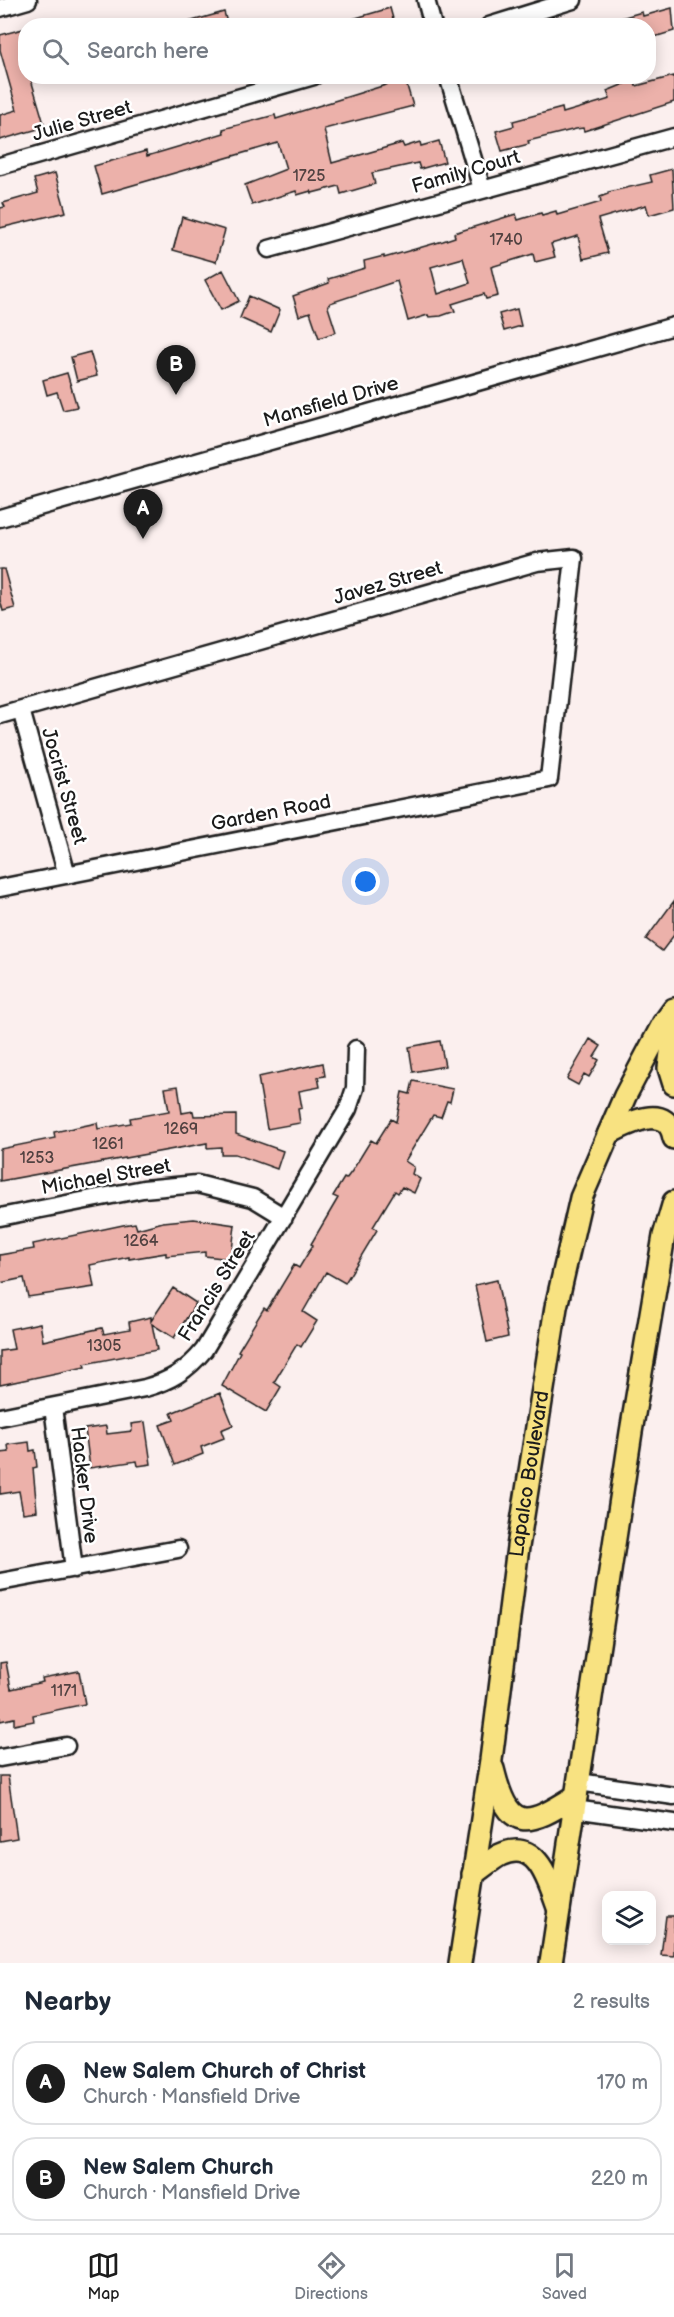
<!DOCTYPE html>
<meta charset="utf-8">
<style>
:root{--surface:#fff;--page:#f2f2f3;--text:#1f2937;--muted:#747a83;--line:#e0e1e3;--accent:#1c1c1c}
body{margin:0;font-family:"Balsamiq Sans",sans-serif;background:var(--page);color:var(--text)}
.controls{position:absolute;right:18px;bottom:18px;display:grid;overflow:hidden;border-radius:12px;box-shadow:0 3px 15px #0003}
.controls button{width:54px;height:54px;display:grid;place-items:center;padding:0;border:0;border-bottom:2px solid var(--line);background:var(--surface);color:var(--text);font:30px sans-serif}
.you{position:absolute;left:366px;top:882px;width:21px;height:21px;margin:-15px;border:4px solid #fff;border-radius:50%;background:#1a73e8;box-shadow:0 0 0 9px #1a73e833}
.badge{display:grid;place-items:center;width:39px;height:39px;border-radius:50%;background:var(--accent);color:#fff;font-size:20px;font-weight:700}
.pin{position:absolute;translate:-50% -50px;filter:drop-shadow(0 2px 3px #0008)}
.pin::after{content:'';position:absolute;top:32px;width:21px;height:18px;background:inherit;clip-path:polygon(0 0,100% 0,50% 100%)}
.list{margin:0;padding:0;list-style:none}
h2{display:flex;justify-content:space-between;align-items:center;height:78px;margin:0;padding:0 24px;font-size:26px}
h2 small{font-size:20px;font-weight:400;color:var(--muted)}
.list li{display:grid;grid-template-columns:39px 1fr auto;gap:18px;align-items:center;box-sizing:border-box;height:84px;margin:0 12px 12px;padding:0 12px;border:2px solid var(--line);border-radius:24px}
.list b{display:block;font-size:22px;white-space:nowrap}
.list p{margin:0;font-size:20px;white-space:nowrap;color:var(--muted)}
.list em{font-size:20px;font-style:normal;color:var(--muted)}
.icon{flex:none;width:33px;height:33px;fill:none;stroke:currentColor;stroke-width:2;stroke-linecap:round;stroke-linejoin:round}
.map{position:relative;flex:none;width:674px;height:1963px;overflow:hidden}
.search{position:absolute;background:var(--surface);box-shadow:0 3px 15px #0003;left:18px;right:18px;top:18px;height:66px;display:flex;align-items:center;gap:15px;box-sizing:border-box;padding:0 21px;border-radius:24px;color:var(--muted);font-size:22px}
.sheet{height:270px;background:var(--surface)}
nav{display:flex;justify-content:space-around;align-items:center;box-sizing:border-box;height:84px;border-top:2px solid var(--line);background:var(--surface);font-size:16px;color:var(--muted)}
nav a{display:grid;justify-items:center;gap:3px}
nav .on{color:var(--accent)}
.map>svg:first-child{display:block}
.building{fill:#ecb1aa;stroke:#1c1c1c;stroke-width:1.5;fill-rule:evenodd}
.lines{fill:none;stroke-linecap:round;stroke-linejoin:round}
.minor-casing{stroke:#1c1c1c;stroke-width:21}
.major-casing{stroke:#1c1c1c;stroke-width:26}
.minor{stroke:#fff;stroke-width:16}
.major{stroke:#f8e281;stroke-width:21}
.labels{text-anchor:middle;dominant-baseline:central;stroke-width:5;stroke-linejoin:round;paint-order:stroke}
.number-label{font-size:16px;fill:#504140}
.street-label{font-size:20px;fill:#1c1c1c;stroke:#fff}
</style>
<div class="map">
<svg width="674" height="1963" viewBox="0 0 674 1963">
<rect width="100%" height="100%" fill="#fbefee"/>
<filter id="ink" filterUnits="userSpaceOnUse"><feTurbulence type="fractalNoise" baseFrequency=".0167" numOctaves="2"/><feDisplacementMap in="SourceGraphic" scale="12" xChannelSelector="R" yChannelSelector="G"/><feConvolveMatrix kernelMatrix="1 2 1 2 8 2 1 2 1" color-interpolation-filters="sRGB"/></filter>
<g filter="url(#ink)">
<path class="building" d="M 390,8 L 395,26 L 343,26 L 342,22 Z
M 672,8 L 674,31 L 648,39 L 648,26 L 607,26 L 607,22 L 642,12 L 643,16 Z
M 224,12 L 228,26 L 189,26 L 188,22 Z
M 23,29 L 26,76 L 30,76 L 45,127 L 0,140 L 0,115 L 17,110 L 0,50 L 0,35 Z
M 674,76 L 674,102 L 584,131 L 583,128 L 576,129 L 528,141 L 529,144 L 502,151 L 496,131 L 514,126 L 513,121 L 562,108 L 563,113 L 610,99 L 607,91 L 634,80 L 636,86 Z
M 405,79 L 413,106 L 324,129 L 332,163 L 402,143 L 404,147 L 420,142 L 421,146 L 439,141 L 445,162 L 420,169 L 418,163 L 372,173 L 375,184 L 341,194 L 339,186 L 312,193 L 311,191 L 297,195 L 296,191 L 252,205 L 245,185 L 286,169 L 278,143 L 102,194 L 94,166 L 146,151 L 147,156 L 191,143 L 224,133 L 223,129 L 275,115 L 276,119 Z
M 672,169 L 674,208 L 649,215 L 646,205 L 598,219 L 608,253 L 583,259 L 578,236 L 551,244 L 555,257 L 535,262 L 533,254 L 491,267 L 498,296 L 486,299 L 484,294 L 452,304 L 455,311 L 441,316 L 429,317 L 428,315 L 408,321 L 397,281 L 330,303 L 328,307 L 336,332 L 319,338 L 310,312 L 299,316 L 293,296 L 329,283 L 328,279 L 365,268 L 364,261 L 384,256 L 384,258 L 443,241 L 455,237 L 454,233 L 516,214 L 518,220 L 541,213 L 542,215 L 556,211 L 557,215 L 601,202 L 600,197 L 608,194 L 608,192 L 652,182 L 650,175 ZM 463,258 L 470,283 L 438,294 L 431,267 Z
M 55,173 L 66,212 L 0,228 L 0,208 L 5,207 L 3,203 L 38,193 L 34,179 Z
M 182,217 L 225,230 L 216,262 L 173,250 Z
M 223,270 L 239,301 L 221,310 L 205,280 Z
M 249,296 L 280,310 L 271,332 L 240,318 Z
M 517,309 L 521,326 L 504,331 L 499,314 Z
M 90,352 L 97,376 L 77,381 L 71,357 Z
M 67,373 L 77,407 L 63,410 L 57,392 L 47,395 L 43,380 Z
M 0,569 L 4,569 L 15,608 L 3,611 L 0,600 Z
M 674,901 L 674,935 L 662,951 L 646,939 Z
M 590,1039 L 601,1046 L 594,1057 L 599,1060 L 589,1077 L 584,1074 L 578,1085 L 567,1079 Z
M 440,1041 L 445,1066 L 413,1072 L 409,1047 Z
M 323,1063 L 325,1076 L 318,1077 L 320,1087 L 299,1091 L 302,1108 L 298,1109 L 300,1123 L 267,1129 L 258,1077 Z
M 413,1081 L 453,1089 L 450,1102 L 447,1101 L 441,1117 L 433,1115 L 405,1161 L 414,1167 L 412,1174 L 420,1179 L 414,1193 L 402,1187 L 398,1193 L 395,1191 L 373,1227 L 377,1230 L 345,1283 L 326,1272 L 303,1312 L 317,1321 L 301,1347 L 297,1344 L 274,1382 L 281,1387 L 266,1412 L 222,1386 L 240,1352 L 238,1351 L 264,1308 L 267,1310 L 294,1265 L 299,1268 L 313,1245 L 311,1244 L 338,1198 L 333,1196 L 344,1178 L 346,1179 L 352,1171 L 371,1140 L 376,1143 L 391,1119 L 396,1122 L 402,1092 L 410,1094 Z
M 178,1086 L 182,1113 L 193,1111 L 194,1116 L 236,1115 L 236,1134 L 283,1151 L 277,1169 L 235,1154 L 221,1154 L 221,1147 L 207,1148 L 207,1143 L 0,1181 L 0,1149 L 55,1138 L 54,1132 L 97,1123 L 98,1129 L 131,1123 L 130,1118 L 169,1111 L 165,1088 Z
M 194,1219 L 235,1225 L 231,1259 L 205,1256 L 205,1252 L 166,1256 L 166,1253 L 129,1259 L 129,1257 L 90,1265 L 94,1287 L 28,1297 L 24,1278 L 0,1283 L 0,1255 L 34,1249 L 33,1244 L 123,1225 L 135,1223 L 137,1229 L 163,1222 Z
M 497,1280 L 508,1337 L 487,1342 L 475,1285 Z
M 173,1288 L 196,1303 L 174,1338 L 152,1324 L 157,1350 L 84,1364 L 85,1367 L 0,1385 L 0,1351 L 14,1349 L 10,1329 L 40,1323 L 43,1341 L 102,1328 L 104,1334 L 130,1329 L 129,1322 L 151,1317 L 151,1321 Z
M 220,1393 L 233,1425 L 221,1430 L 224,1438 L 201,1447 L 203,1454 L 175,1465 L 160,1425 L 174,1420 L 171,1413 Z
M 145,1422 L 151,1464 L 138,1466 L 137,1461 L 90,1468 L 85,1429 L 106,1426 L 107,1434 L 132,1431 L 131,1424 Z
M 29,1442 L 30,1451 L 35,1450 L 37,1467 L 33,1468 L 37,1511 L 23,1513 L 19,1491 L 0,1494 L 0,1453 L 9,1452 L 8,1445 Z
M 6,1662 L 11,1689 L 43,1682 L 42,1678 L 79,1671 L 85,1704 L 33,1715 L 34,1721 L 14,1725 L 14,1718 L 0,1721 L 0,1663 Z
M 0,1776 L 8,1776 L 17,1838 L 0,1841 Z
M 666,1916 L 674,1916 L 674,1956 L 661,1955 Z"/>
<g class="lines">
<defs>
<path id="minor" d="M 426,0 L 433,26
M 0,8 L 28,0
M 489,26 L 573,0
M 448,76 L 482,189
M 0,166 L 314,76
M 269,249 L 674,137
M 0,518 L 674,326
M 21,710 L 67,875
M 0,715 L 537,562 L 574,558 L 549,779 L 0,888
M 0,1217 L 143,1189 L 197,1184 L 253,1198 L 284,1217
M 53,1407 L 74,1569
M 0,1417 L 145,1388 C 170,1381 187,1371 204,1350 L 348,1109 L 355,1088 L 356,1049
M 0,1582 L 178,1549
M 0,1758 L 66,1746
M 579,1782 L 674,1796
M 574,1809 L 674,1823"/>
<g id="major">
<path d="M 674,1030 L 669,1068 L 674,1084"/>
<path d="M 609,1133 C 630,1123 667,1102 674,1138"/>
<path d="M 493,1769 C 509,1834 527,1827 576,1796"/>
<path d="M 473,1874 C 482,1868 491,1860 500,1855 C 539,1837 549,1884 559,1910"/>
<path id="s1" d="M 460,1963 L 491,1760 L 518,1547 L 556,1307 L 581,1198 L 625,1096 L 663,1024 L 674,1009"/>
<path d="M 551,1963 L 631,1432 L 664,1236 L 674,1202"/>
</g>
</defs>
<use href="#minor" class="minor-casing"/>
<use href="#major" class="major-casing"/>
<use href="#minor" class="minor"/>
<use href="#major" class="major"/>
</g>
</g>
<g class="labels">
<g class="number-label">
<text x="309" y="176">1725</text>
<text x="506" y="240">1740</text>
<text x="181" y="1129">1269</text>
<text x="108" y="1144">1261</text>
<text x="37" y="1158">1253</text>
<text x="141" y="1241">1264</text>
<text x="104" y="1346">1305</text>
<text x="64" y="1691">1171</text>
</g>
<g class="street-label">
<text transform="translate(82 121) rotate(-16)">Julie Street</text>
<text transform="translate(466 172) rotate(-16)">Family Court</text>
<text transform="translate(331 402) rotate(-16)">Mansfield Drive</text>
<text transform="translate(388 583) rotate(-16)">Javez Street</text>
<text transform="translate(64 786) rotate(74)">Jocrist Street</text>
<text transform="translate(271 813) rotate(-11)">Garden Road</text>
<text transform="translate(106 1177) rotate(-10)">Michael Street</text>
<text transform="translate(217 1286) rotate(-58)">Francis Street</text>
<text stroke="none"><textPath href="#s1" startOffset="494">Lapalco Boulevard</textPath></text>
<text transform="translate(84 1485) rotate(83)">Hacker Drive</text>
</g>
</g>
</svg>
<div class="controls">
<button><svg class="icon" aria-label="layers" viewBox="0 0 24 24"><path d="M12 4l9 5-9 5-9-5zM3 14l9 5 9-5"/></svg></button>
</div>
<div class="you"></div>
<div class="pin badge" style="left:143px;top:539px">A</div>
<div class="pin badge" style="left:176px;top:395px">B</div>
<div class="search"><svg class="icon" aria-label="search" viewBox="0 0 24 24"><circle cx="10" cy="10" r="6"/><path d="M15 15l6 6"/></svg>Search here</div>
</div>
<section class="sheet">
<h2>Nearby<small>2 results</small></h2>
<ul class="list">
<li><span class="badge">A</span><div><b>New Salem Church of Christ</b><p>Church · Mansfield Drive</p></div><em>170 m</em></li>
<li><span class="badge">B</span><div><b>New Salem Church</b><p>Church · Mansfield Drive</p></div><em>220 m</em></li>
</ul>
</section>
<nav>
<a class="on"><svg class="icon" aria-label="map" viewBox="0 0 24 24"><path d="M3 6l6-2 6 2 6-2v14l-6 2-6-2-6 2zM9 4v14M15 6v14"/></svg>Map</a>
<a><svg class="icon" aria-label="directions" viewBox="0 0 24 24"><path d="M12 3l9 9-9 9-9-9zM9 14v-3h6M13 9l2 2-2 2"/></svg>Directions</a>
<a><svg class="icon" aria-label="saved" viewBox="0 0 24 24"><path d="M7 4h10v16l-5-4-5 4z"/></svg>Saved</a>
</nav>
